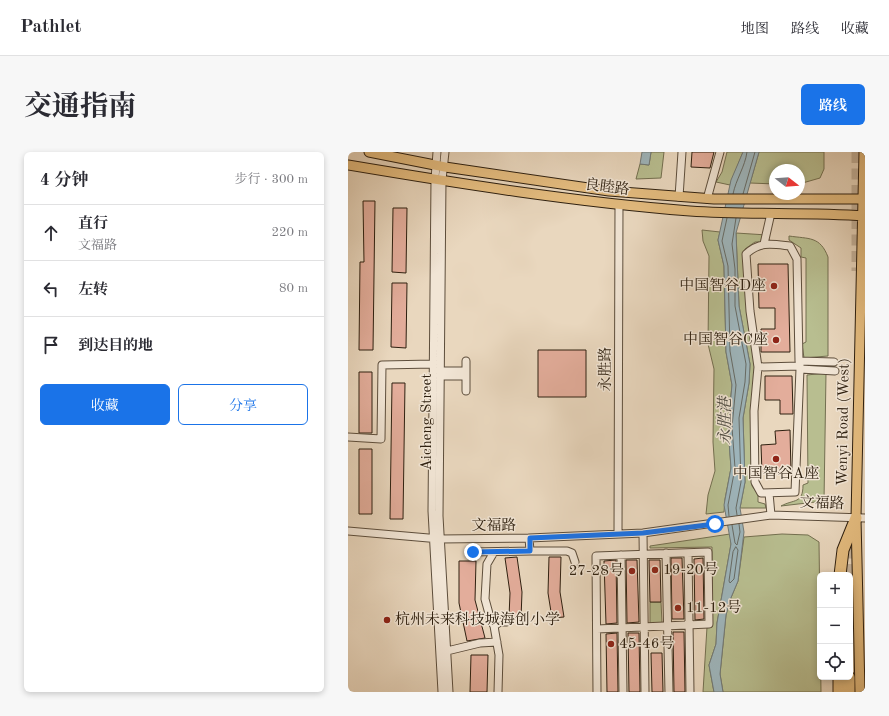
<!DOCTYPE html>
<html lang="zh">
<meta charset="utf-8">
<style>
:root{--surface:#fff;--page:#f7f7f7;--text:#2b2b33;--muted:#7c7c81;--line:#e1e1e2;--accent:#1a73e8}
body{margin:0;font-family:"Old Standard TT","Noto Serif SC",serif;background:var(--page);color:var(--text)}
.controls{position:absolute;right:12px;bottom:12px;display:grid;overflow:hidden;border-radius:6px;box-shadow:0 2px 6px #0003}
.controls button{width:36px;height:36px;display:grid;place-items:center;padding:0;border:0;border-bottom:1px solid var(--line);background:var(--surface);color:var(--text);font:20px sans-serif}
.compass{position:absolute;left:421px;top:12px;width:36px;height:36px;border-radius:50%;background:var(--surface);box-shadow:0 2px 6px #0003;rotate:107deg}
.stop{position:absolute;width:12px;height:12px;margin:-9px;border:3px solid #1a73e8;border-radius:50%;background:#fff}
.stop.end{background:#1a73e8;border-color:#fff;box-shadow:0 1px 4px #0008}
.list{margin:0;padding:0;list-style:none}
h2{display:flex;justify-content:space-between;align-items:center;height:52px;margin:0;padding:0 16px;font-size:17px}
h2 small{font-size:13px;font-weight:400;color:var(--muted)}
.list li{display:grid;grid-template-columns:26px 1fr auto;gap:12px;align-items:center;box-sizing:border-box;height:56px;padding:0 16px;border-top:1px solid var(--line)}
.list b{display:block;font-size:15px;white-space:nowrap}
.list p{margin:0;font-size:13px;white-space:nowrap;color:var(--muted)}
.list em{font-size:13px;font-style:normal;color:var(--muted)}
.actions{display:flex;gap:8px;padding:12px 16px}
.actions a{flex:1;padding:9px 0;border:1px solid var(--accent);border-radius:6px;text-align:center;font-size:14px;color:var(--accent)}
.actions .main{background:var(--accent);color:#fff}
.icon{flex:none;width:22px;height:22px;fill:none;stroke:currentColor;stroke-width:2;stroke-linecap:round;stroke-linejoin:round}
.map{position:relative;flex:none;width:517px;height:540px;overflow:hidden;border-radius:6px}
header{display:flex;align-items:center;gap:24px;box-sizing:border-box;height:56px;padding:0 20px;background:var(--surface);border-bottom:1px solid var(--line)}
header strong{font-size:19px}
nav{display:flex;gap:22px;margin-inline-start:auto;font-size:14px}
.intro{display:flex;align-items:center;justify-content:space-between;box-sizing:border-box;height:96px;padding:0 24px}
h1{margin:0;font-size:28px}
.button{padding:10px 18px;border-radius:6px;background:var(--accent);color:#fff;font-size:14px;font-weight:700}
main{display:flex;gap:24px;padding:0 24px}
aside{flex:1;background:var(--surface);border-radius:6px;box-shadow:0 2px 6px #0003}
.map>svg:first-child{display:block}
.green{fill:#b8be90;stroke:#736f50}
.water{fill:#9eb6bd;stroke:#717a78}
.lines{fill:none;stroke-linecap:round;stroke-linejoin:round}
.shore{stroke:#666b66;stroke-width:1}
.building{fill:#e3ad9b;stroke:#2e2010}
.highway-tunnel{stroke:#c4b29b;stroke-width:11;stroke-dasharray:11 5.5;stroke-linecap:butt}
.minor-casing{stroke:#5d4e3c;stroke-width:9}
.major-casing{stroke:#2e2010;stroke-width:11}
.highway-casing{stroke:#2e2010;stroke-width:13}
.minor{stroke:#f1e5d5;stroke-width:7}
.major{stroke:#e4bc7f;stroke-width:9}
.highway{stroke:#e4bc7f;stroke-width:11}
.route{stroke:#1a73e8;stroke-width:5}
.poi-dot{fill:#8f2418;stroke:#f1e5d5;stroke-width:1.5}
.labels{text-anchor:middle;dominant-baseline:central;stroke-width:3;stroke-linejoin:round;paint-order:stroke}
.street-label{font-size:15px;fill:#2e2010;stroke:#f1e5d5}
.poi-label{font-size:15px;fill:#2e2010;stroke:#f1e5d5;text-anchor:start}
.water-label{font-size:16px;font-style:italic;fill:#504d44;stroke:#f1e5d5}
</style>
<header>
<strong>Pathlet</strong>
<nav><a>地图</a><a>路线</a><a>收藏</a></nav>
</header>
<div class="intro"><h1>交通指南</h1><a class="button">路线</a></div>
<main>
<aside>
<h2>4 分钟<small>步行 · 300 m</small></h2>
<ul class="list">
<li><svg class="icon" aria-label="ahead" viewBox="0 0 24 24"><path d="M12 20V5M6 11l6-6 6 6"/></svg><div><b>直行</b><p>文福路</p></div><em>220 m</em></li>
<li><svg class="icon" aria-label="left" viewBox="0 0 24 24"><path d="M17 20v-9H6M10 6l-5 5 5 5"/></svg><div><b>左转</b></div><em>80 m</em></li>
<li><svg class="icon" aria-label="arrive" viewBox="0 0 24 24"><path d="M6 21V4h12l-3 4 3 4H6"/></svg><div><b>到达目的地</b></div></li>
</ul>
<div class="actions"><a class="main">收藏</a><a>分享</a></div>
</aside>
<div class="map">
<svg width="517" height="540" viewBox="0 0 517 540">
<rect width="100%" height="100%" fill="#e9d7be"/>
<filter id="stains"><feTurbulence type="fractalNoise" baseFrequency=".005" numOctaves="4"/><feColorMatrix values="0 0 0 0 .2 0 0 0 0 .09 0 0 0 0 .02 0 0 0 .5 -.17"/></filter>
<radialGradient id="worn" r=".72"><stop offset=".6" stop-color="#630" stop-opacity="0"/><stop offset="1" stop-color="#630" stop-opacity=".3"/></radialGradient>
<path class="green" d="M 303,0 L 316,0 L 313,26 L 288,27 L 292,12 L 301,13 Z
M 379,0 L 395,0 L 382,33 L 368,30 L 374,20 Z
M 411,0 L 476,0 L 476,17 L 472,26 L 451,32 L 451,18 L 427,18 L 427,32 L 402,31 Z
M 354,78 L 372,80 L 370,88 L 376,114 L 378,200 L 384,233 L 380,275 L 383,316 L 377,347 L 376,360 L 358,362 L 360,343 L 367,319 L 365,290 L 366,217 L 360,192 L 361,104 L 355,89 Z
M 388,81 L 419,83 L 418,90 L 407,90 L 397,97 L 396,106 L 409,219 L 404,334 L 410,342 L 410,350 L 417,352 L 418,356 L 392,356 L 397,330 L 395,266 L 401,231 L 402,212 L 391,154 Z
M 441,84 C 461,87 472,84 480,105 L 480,204 L 456,206 L 454,192 L 458,190 L 458,106 L 453,105 L 453,96 L 441,88 Z
M 478,221 L 476,349 L 433,354 C 446,347 455,352 455,333 L 460,331 L 459,223 Z
M 382,382 L 383,392 L 369,471 L 368,492 L 361,513 L 366,540 L 355,540 L 359,475 L 364,475 L 364,395 L 302,396 L 302,394 Z
M 434,382 L 460,383 L 471,390 L 473,540 L 375,540 L 372,522 L 378,463 L 382,448 L 390,429 L 396,385 Z
M 302,450 L 313,450 L 314,471 L 302,471 Z"/>
<path class="water" d="M 294,0 L 303,0 L 301,13 L 292,12 Z
M 395,0 L 411,0 L 388,81 L 391,154 L 402,212 L 401,231 L 395,266 L 397,330 L 392,356 L 396,380 L 390,429 L 382,448 L 378,463 L 372,522 L 375,540 L 366,540 L 361,513 L 368,492 L 369,471 L 383,392 L 376,353 L 383,316 L 380,275 L 384,233 L 378,200 L 376,114 L 370,88 L 383,28 Z"/>
<g class="lines">
<path class="shore" d="M 385,42 C 388,27 397,15 399,0
M 395,42 L 407,0
M 379,66 L 374,89 L 380,114 L 382,199 L 388,233 L 384,275 L 387,316 L 380,353 L 381,364
M 388,66 L 384,92 L 387,117 L 387,154 L 398,212 L 397,230 L 391,266 L 393,330 L 388,356 L 389,363
M 384,373 L 387,391 L 389,393 L 392,380 L 391,372
M 388,395 L 390,398 L 386,427 L 382,431 L 381,429 L 385,400 Z"/>
</g>
<path class="building" d="M 344,0 L 366,0 L 362,16 L 343,15 Z
M 15,49 L 27,49 L 25,198 L 11,198 L 12,110 L 16,110 Z
M 45,56 L 59,56 L 58,121 L 44,120 Z
M 410,112 L 440,112 L 442,200 L 413,200 L 413,177 L 427,177 L 427,156 L 411,156 Z
M 44,131 L 59,131 L 58,196 L 43,195 Z
M 190,198 L 238,198 L 238,245 L 190,245 Z
M 11,220 L 24,220 L 24,281 L 11,281 Z
M 417,224 L 444,224 L 445,262 L 432,262 L 432,248 L 417,248 Z
M 44,231 L 57,231 L 55,367 L 42,367 Z
M 442,278 L 443,320 L 414,321 L 413,293 L 428,292 L 427,279 Z
M 11,297 L 24,297 L 24,362 L 11,362 Z
M 169,405 L 174,440 L 173,466 L 161,465 L 162,441 L 157,406 Z
M 201,405 L 213,405 L 212,440 L 216,465 L 204,466 L 200,441 Z
M 323,406 L 334,406 L 336,467 L 324,467 Z
M 355,406 L 356,467 L 347,468 L 346,407 Z
M 268,408 L 269,471 L 258,472 L 256,409 Z
M 278,408 L 289,408 L 291,470 L 279,471 Z
M 301,408 L 312,408 L 313,450 L 302,450 Z
M 111,409 L 128,409 L 127,448 L 137,486 L 119,489 L 111,451 Z
M 325,480 L 336,480 L 337,540 L 326,540 Z
M 269,481 L 270,540 L 259,540 L 258,482 Z
M 280,481 L 291,481 L 292,540 L 281,540 Z
M 303,501 L 314,501 L 315,540 L 304,540 Z
M 123,503 L 140,503 L 139,540 L 122,540 Z"/>
<g class="lines">
<path class="highway-tunnel" d="M 509,0 L 509,119
M 501,423 L 503,381"/>
<defs>
<path id="minor" d="M 89,0 L 87,27 L 84,359 L 94,540
M 97,0 L 94,28 L 91,364 L 101,540
M 331,45 L 334,0
M 359,47 L 372,0
M 416,92 L 423,61
M 452,213 L 452,217 L 487,219
M 410,215 L 452,214
M 452,217 L 447,340 L 413,341 L 407,330 L 406,259 L 410,215 L 402,159 L 398,102 C 412,89 424,92 442,94 L 449,107 L 451,209 L 486,210
M 92,219 L 118,219
M 92,224 L 118,224
M 118,239 L 118,209
M 0,285 L 33,287 L 34,213 L 85,212
M 421,341 L 423,363
M 0,379 L 92,387 L 181,386 L 295,381 L 423,363 L 517,366
M 295,381 L 297,540
M 270,382 L 271,52
M 181,386 L 182,399 L 219,399 L 224,401 L 227,410
M 125,400 L 182,399
M 146,400 L 139,412 L 137,447 L 143,469 L 146,474 L 151,503 L 150,540
M 318,401 L 321,540
M 340,401 L 342,540
M 273,403 L 275,540
M 146,474 L 152,470 L 159,470
M 249,477 L 361,472 L 360,400 L 248,404 L 249,540
M 99,499 L 132,491 L 149,490"/>
<path id="major" d="M 21,0 L 97,15 L 261,39 L 366,47 L 517,47
M 0,13 C 113,32 227,50 342,59 C 400,63 459,60 517,64
M 512,540 L 508,366 L 516,0"/>
<path id="highway" d="M 492,423 L 495,398 L 508,366
M 491,525 L 491,540
M 501,525 L 501,540"/>
</defs>
<use href="#minor" class="minor-casing"/>
<use href="#major" class="major-casing"/>
<use href="#highway" class="highway-casing"/>
<use href="#minor" class="minor"/>
<use href="#major" class="major"/>
<use href="#highway" class="highway"/>
</g>
<g class="lines">
<path class="route" d="M 125,400 L 182,399 L 182,386 L 295,381 L 367,372"/>
</g>
<g class="poi-dot">
<circle cx="426" cy="134" r="4"/>
<circle cx="428" cy="188" r="4"/>
<circle cx="428" cy="307" r="4"/>
<circle cx="307" cy="418" r="4"/>
<circle cx="284" cy="419" r="4"/>
<circle cx="330" cy="456" r="4"/>
<circle cx="39" cy="468" r="4"/>
<circle cx="263" cy="492" r="4"/>
</g>
<g class="labels">
<g class="street-label">
<text transform="translate(259 36) rotate(7)">良睦路</text>
<text transform="translate(258 217) rotate(-90)">永胜路</text>
<text transform="translate(79 270) rotate(-90)">Aicheng Street</text>
<text transform="translate(496 270) rotate(-89)">Wenyi Road (West)</text>
<text transform="translate(474 352) rotate(2)">文福路</text>
<text x="146" y="374">文福路</text>
</g>
<g class="poi-label">
<text x="418" y="134" text-anchor="end">中国智谷D座</text>
<text x="420" y="188" text-anchor="end">中国智谷C座</text>
<text x="428" y="322" text-anchor="middle">中国智谷A座</text>
<text x="315" y="418">19-20号</text>
<text x="276" y="419" text-anchor="end">27-28号</text>
<text x="338" y="456">11-12号</text>
<text x="47" y="468">杭州未来科技城海创小学</text>
<text x="271" y="492">45-46号</text>
</g>
<g class="water-label">
<text transform="translate(378 269) rotate(-90)">永胜港</text>
</g>
</g>
<rect width="100%" height="100%" filter="url(#stains)"/>
<rect width="100%" height="100%" fill="url(#worn)"/>
</svg>
<div class="controls">
<button>+</button>
<button>−</button>
<button><svg class="icon" aria-label="locate" viewBox="0 0 24 24"><circle cx="12" cy="12" r="6"/><path d="M12 2v4M12 18v4M2 12h4M18 12h4"/></svg></button>
</div>
<svg class="compass" viewBox="-18 -18 36 36"><path d="M0-13l5 13h-10z" fill="#e53935"/><path d="M0 13l5-13h-10z" fill="#7c7c81"/></svg>
<div class="stop" style="left:367px;top:372px"></div>
<div class="stop end" style="left:125px;top:400px"></div>
</div>
</main>
